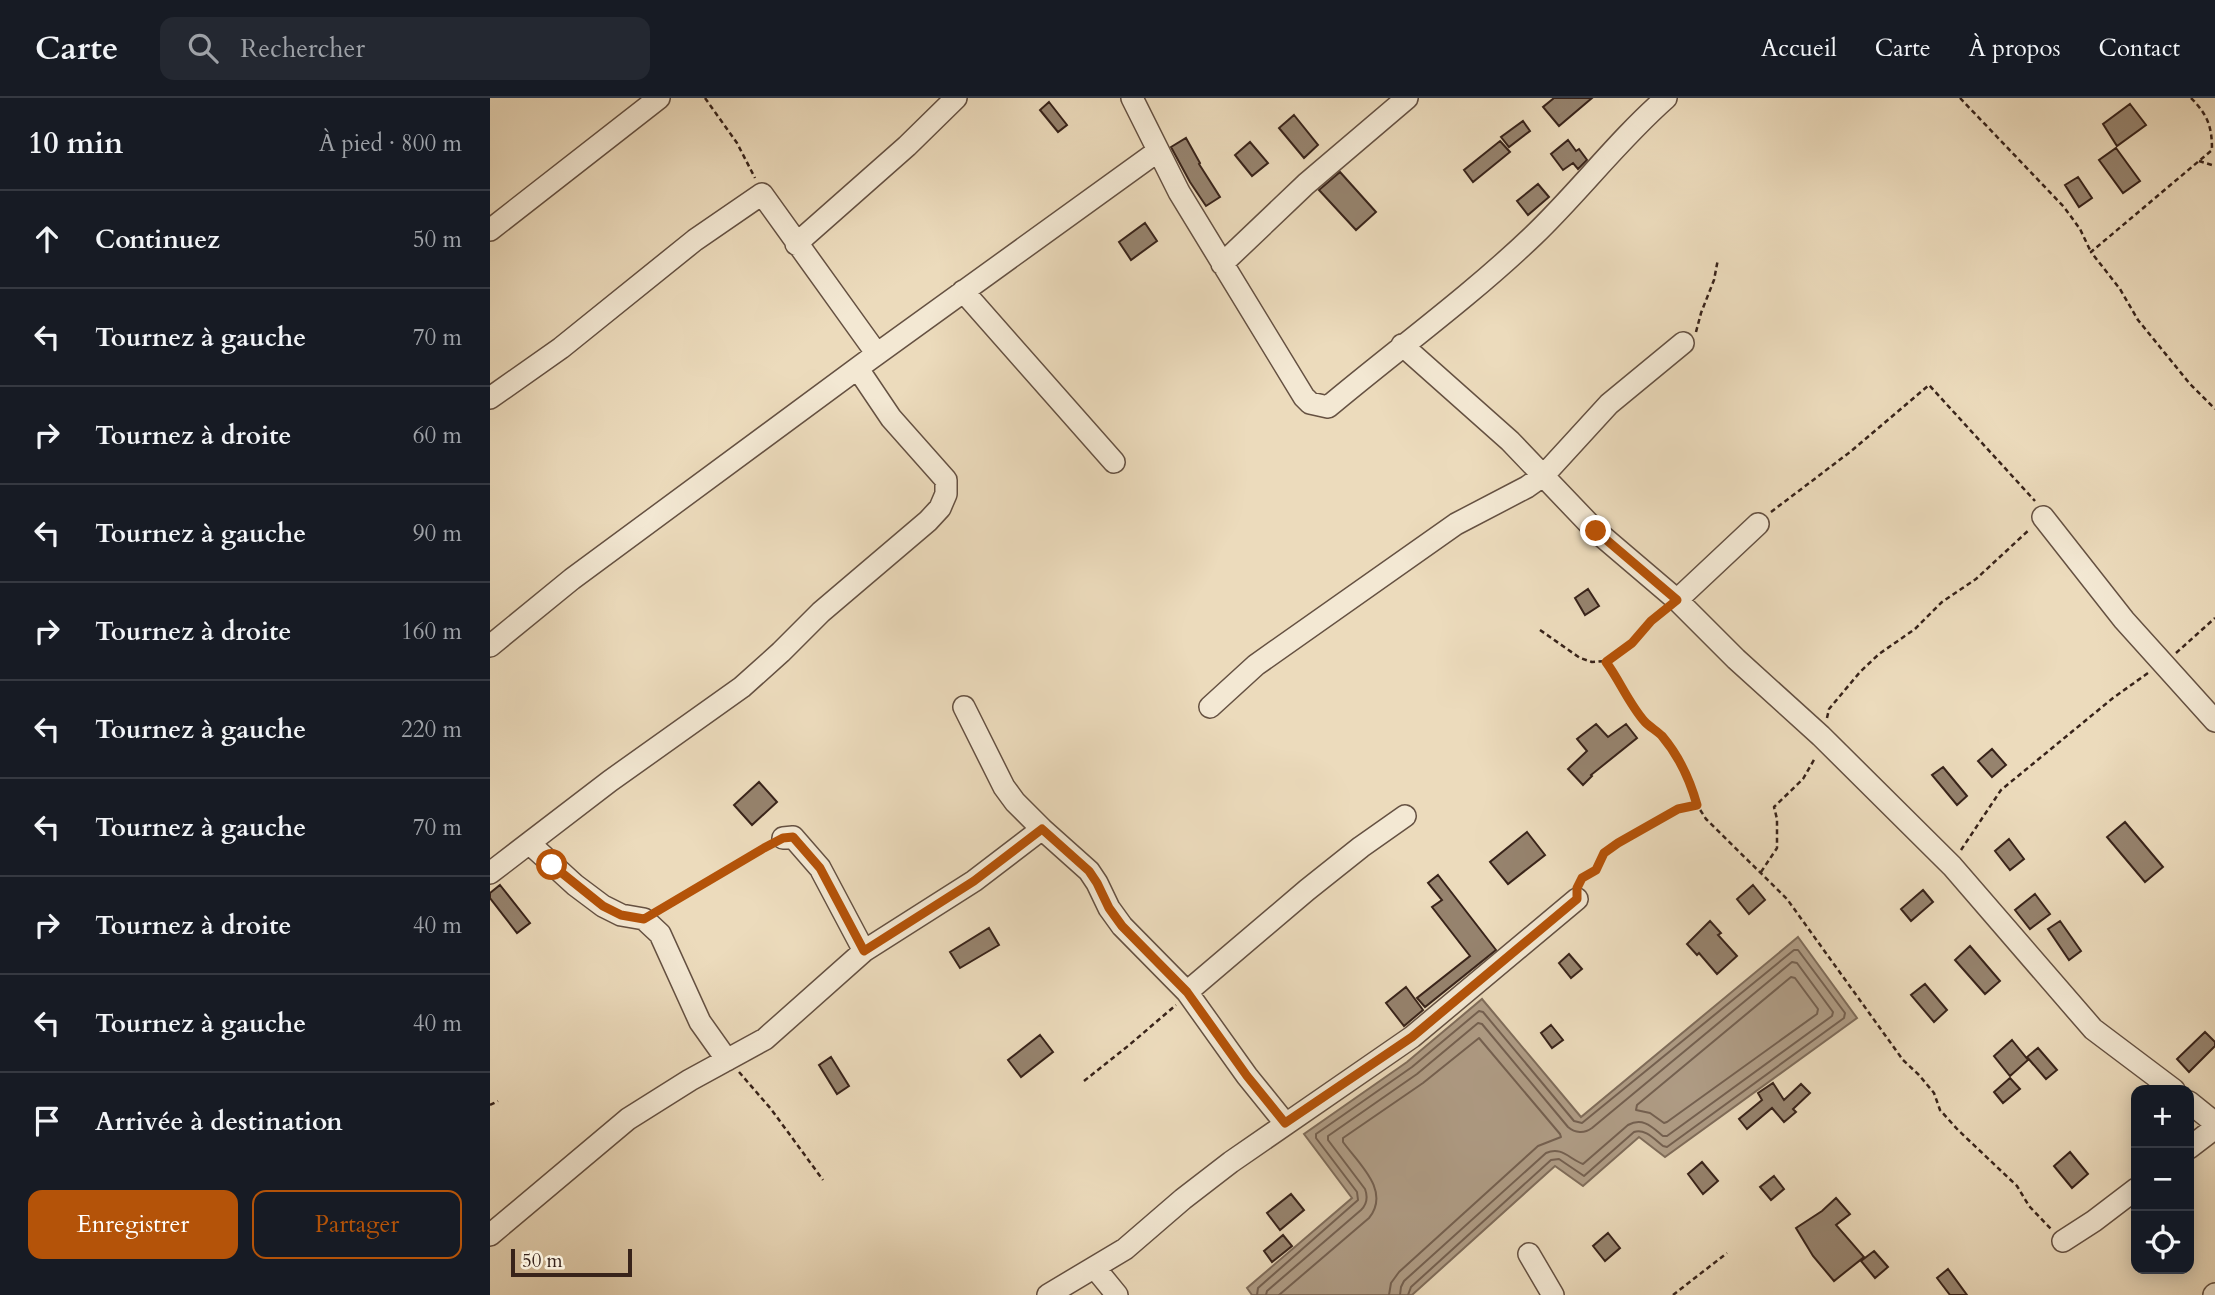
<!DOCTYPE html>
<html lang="fr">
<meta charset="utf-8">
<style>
:root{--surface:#171b24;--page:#242831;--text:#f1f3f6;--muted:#9ea1a6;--line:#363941;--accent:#b45309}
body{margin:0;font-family:Cardo,serif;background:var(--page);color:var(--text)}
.controls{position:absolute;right:21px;bottom:21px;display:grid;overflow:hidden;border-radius:14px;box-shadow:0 4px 18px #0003}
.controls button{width:63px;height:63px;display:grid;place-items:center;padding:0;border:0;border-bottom:2px solid var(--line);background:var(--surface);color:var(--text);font:35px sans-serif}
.scale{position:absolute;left:21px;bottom:18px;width:121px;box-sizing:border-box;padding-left:7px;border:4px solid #38231a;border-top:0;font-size:19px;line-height:24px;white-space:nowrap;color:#38231a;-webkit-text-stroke:5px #f3e8d3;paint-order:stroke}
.stop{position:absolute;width:21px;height:21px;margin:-16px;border:5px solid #b45309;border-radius:50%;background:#fff}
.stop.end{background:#b45309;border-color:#fff;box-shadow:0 2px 7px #0008}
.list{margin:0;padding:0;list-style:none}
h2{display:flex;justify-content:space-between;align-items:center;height:91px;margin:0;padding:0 28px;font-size:30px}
h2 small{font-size:23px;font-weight:400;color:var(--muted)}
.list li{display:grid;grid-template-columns:46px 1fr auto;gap:21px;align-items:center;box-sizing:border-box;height:98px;padding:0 28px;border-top:2px solid var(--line)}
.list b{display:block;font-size:26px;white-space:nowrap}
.list em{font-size:23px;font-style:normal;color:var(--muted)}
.actions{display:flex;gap:14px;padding:21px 28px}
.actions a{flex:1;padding:16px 0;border:2px solid var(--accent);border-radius:14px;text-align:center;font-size:24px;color:var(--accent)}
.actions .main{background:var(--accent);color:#fff}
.icon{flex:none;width:38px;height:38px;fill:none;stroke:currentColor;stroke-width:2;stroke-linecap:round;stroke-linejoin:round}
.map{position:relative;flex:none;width:1725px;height:1197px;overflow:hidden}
header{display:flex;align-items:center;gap:42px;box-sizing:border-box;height:98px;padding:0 35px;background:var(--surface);border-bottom:2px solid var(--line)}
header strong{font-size:33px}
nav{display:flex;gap:38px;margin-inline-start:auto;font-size:24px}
.search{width:490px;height:63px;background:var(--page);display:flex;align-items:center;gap:18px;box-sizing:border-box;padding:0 24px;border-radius:14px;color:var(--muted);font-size:26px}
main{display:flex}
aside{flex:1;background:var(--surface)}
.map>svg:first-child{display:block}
.water{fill:#af9c85;stroke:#7f6c5a;stroke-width:2}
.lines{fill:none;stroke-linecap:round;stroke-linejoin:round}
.shore{stroke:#746050;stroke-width:2}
.building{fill:#96836e;stroke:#38231a;stroke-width:2}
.minor-casing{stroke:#655142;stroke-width:24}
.path{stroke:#38231a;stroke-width:2.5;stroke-dasharray:5 3.5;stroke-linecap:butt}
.minor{stroke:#f3e8d3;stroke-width:21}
.route{stroke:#b45309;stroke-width:9}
</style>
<header>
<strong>Carte</strong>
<div class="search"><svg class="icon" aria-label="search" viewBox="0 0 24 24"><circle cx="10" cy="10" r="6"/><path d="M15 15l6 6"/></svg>Rechercher</div>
<nav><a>Accueil</a><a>Carte</a><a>À propos</a><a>Contact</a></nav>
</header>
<main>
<aside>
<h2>10 min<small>À pied · 800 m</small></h2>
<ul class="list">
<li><svg class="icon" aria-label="ahead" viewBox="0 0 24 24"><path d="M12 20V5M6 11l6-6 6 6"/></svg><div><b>Continuez</b></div><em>50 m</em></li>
<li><svg class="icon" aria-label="left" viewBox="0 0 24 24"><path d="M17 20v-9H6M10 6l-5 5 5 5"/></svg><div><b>Tournez à gauche</b></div><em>70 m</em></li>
<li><svg class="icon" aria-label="right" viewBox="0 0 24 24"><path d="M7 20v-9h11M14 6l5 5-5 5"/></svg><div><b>Tournez à droite</b></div><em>60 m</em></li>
<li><svg class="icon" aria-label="left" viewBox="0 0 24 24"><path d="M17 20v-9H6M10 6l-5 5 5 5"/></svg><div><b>Tournez à gauche</b></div><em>90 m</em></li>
<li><svg class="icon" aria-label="right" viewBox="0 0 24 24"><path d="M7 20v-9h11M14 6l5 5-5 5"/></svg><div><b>Tournez à droite</b></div><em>160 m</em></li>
<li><svg class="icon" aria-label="left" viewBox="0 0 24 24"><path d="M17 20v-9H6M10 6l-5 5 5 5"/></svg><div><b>Tournez à gauche</b></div><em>220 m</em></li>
<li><svg class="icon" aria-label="left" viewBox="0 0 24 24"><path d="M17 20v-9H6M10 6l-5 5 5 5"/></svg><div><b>Tournez à gauche</b></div><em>70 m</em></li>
<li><svg class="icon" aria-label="right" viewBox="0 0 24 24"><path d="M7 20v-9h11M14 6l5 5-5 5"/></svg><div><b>Tournez à droite</b></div><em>40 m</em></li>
<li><svg class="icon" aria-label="left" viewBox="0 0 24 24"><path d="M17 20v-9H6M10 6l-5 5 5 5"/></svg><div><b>Tournez à gauche</b></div><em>40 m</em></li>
<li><svg class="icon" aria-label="arrive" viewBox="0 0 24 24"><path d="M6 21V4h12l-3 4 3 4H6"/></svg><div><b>Arrivée à destination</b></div></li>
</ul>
<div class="actions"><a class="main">Enregistrer</a><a>Partager</a></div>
</aside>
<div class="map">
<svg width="1725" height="1197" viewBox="0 0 1725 1197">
<rect width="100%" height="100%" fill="#ecdbbc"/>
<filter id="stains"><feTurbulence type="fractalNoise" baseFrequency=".00286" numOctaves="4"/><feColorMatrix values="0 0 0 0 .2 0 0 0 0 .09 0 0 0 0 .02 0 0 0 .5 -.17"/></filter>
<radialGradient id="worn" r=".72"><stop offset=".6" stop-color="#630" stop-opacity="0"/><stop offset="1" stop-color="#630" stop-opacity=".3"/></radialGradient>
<path class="water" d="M 1308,839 L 1367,920 L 1175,1059 L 1149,1039 L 1093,1088 L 1065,1068 L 922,1197 L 762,1197 L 757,1190 L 862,1100 L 814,1036 L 917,964 L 992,901 L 1091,1019 Z"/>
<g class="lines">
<path class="shore" d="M 1301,879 L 1305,880 L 1328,911 L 1327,916 L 1177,1024 L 1174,1025 L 1160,1015 L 1146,1012 L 1147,1007 Z
M 767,1197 L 768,1190 L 868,1102 L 867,1094 L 826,1040 L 826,1036 L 922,969 L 989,913 L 993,914 L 1084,1023 L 1092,1025 L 1304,852 L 1308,852 L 1355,915 L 1354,920 L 1177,1049 L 1173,1048 C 1165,1042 1155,1030 1144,1034 L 1094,1078 L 1069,1061 L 1061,1062 L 921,1189 L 918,1197
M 776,1197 L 777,1193 L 871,1112 C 877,1106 878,1099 875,1091 L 838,1042 L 838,1038 L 927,976 L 988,925 L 992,926 L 1078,1029 C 1085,1035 1094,1036 1102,1030 L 1302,864 L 1307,865 L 1343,914 L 1342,918 L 1177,1038 L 1173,1038 C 1162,1029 1153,1019 1138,1027 L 1093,1066 C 1079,1061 1072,1048 1056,1055 L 914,1183 L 911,1189 L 910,1197
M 789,1197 L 879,1120 C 901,1093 869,1066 853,1044 L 853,1040 L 933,985 L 989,940 L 1070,1036 L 1071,1039 L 1048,1048 L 909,1174 L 901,1185 L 899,1197"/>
</g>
<path class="building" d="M 1064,0 L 1102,0 L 1069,28 L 1053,9 Z
M 559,4 L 577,27 L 568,34 L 550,12 Z
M 1640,6 L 1656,27 L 1627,48 L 1613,26 Z
M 804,17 L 828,47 L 814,60 L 789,30 Z
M 1033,23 L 1040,33 L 1019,49 L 1011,39 Z
M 696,40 L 710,65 L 709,66 L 730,99 L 716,108 L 700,84 L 681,49 Z
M 1078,42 L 1086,53 L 1089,51 L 1097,62 L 1088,71 L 1083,65 L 1073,72 L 1061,56 Z
M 1010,43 L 1020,54 L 983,84 L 974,72 Z
M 760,44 L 778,65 L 762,78 L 745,57 Z
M 1626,50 L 1650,83 L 1633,95 L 1609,62 Z
M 850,74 L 886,114 L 866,132 L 829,92 Z
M 1588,79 L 1602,100 L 1589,109 L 1575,87 Z
M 1048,86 L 1059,99 L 1038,117 L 1027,103 Z
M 655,125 L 667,143 L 641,162 L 629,144 Z
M 1098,491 L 1109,508 L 1095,517 L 1085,500 Z
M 1106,626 L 1118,639 L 1136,626 L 1147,640 L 1101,677 L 1102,678 L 1093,687 L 1078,671 L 1097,653 L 1087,641 Z
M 1502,651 L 1516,667 L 1502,679 L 1488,663 Z
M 1453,669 L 1477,698 L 1467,707 L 1442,677 Z
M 269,684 L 287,704 L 262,727 L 244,707 Z
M 1635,724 L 1673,769 L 1655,784 L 1617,739 Z
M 1037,734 L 1055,757 L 1018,786 L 1000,764 Z
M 1519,741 L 1534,761 L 1520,772 L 1505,753 Z
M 948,777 L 1006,852 L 935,909 L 927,900 L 980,858 L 942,809 L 952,802 L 938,785 Z
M 10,787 L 40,825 L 27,835 L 0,800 L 0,795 Z
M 1263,787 L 1275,802 L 1259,816 L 1247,801 Z
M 1433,792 L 1443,804 L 1421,823 L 1411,811 Z
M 1545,796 L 1560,816 L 1540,831 L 1525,812 Z
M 1220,823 L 1231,835 L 1228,837 L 1247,858 L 1227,876 L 1209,855 L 1207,857 L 1197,846 Z
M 1570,823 L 1591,853 L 1579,862 L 1558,831 Z
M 499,830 L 509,847 L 470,870 L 460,854 Z
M 1480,848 L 1510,883 L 1495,896 L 1465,862 Z
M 1079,856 L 1092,871 L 1081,880 L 1069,865 Z
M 1435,886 L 1457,912 L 1444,924 L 1421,897 Z
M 916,889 L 933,912 L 914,928 L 896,905 Z
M 1061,927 L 1073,942 L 1062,950 L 1051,935 Z
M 1715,934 L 1725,944 L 1725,948 L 1699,974 L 1687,961 Z
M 550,937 L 563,954 L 531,979 L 518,962 Z
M 1522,942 L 1538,962 L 1520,978 L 1504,958 Z
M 1548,950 L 1567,972 L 1556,981 L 1537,959 Z
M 341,959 L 359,988 L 347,996 L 329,967 Z
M 1520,980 L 1530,991 L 1513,1005 L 1504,994 Z
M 1283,985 L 1294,1002 L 1311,986 L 1320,995 L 1303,1011 L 1306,1014 L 1294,1024 L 1282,1010 L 1257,1031 L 1249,1021 L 1272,1002 L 1268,995 Z
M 1580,1054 L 1598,1076 L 1582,1090 L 1564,1068 Z
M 1212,1064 L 1228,1083 L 1213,1096 L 1198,1076 Z
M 1284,1078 L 1294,1091 L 1281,1102 L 1270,1089 Z
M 801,1096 L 814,1112 L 790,1132 L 777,1115 Z
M 1346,1100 L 1360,1116 L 1346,1127 L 1374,1159 L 1344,1183 L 1323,1158 L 1306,1130 L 1332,1113 Z
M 1118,1135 L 1130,1150 L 1115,1163 L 1103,1148 Z
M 793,1137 L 802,1148 L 782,1164 L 774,1153 Z
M 1384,1153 L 1398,1169 L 1385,1180 L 1371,1163 Z
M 1458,1171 L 1477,1197 L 1460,1197 L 1447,1180 Z"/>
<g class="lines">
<defs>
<path id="minor" d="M 642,0 L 689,94 L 814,299 L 820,305 L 838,309 C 906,252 978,200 1043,138 C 1089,94 1128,42 1176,0
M 0,132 L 169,0
M 306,146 L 417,48 L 466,0
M 732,166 L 816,86 L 917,0
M 473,193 L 624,364
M 912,247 L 1020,343 L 1106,433 L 1187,502 L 1246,561 L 1331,638 L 1462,768 L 1603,931 L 1684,992
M 0,300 L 71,250 L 205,142 L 272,96 L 387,256
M 1553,419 L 1634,522 L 1725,623
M 1187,502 L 1268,426
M 0,548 L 82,481 L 380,261 L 668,53
M 474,609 L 514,689 L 525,704 L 552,731 L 599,773 L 607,785 L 619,810 L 632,828 L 697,894 L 757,978 L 795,1025
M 720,609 L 766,567 L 966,426 L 1037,389 L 1054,377 L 1119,306 L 1193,245
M 293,740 L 303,739 L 330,770 L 374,853
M 39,745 L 85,787 L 113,808 L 131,817 L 154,821 L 170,836 L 210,924 L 237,962
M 0,775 L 120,683 L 252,589 L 291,554 L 331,514 L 438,423 L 450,410 L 456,396 L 456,382 L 401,320 L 368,271
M 697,894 L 817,792 L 871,749 L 915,718
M 1699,1004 L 1725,1025
M 1699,1050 L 1725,1030
M 0,1137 L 138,1021 L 200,982 L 275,941 L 374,853 L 484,783 L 552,731
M 1573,1143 L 1604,1123 L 1646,1091
M 1039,1156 L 1063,1197
M 605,1170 L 627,1197
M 558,1197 L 635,1151 L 693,1101 L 741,1064 L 922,939 L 1087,801
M 1724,1197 L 1725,1196"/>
</defs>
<use href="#minor" class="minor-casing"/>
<path class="path" d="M 215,0 L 247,45 L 265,80
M 1470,0 L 1574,109 L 1590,131 L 1601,154
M 1701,0 C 1718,17 1722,29 1722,52 L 1601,154 L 1630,191 L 1648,222 L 1700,286 L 1725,311
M 1709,63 L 1725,68
M 1206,234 L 1211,215 L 1224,182 L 1228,161
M 1281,414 L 1360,354 L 1439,287 L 1545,403
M 1050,532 L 1090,560 L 1102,564 L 1116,563 L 1142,545 L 1161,523 L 1172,514
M 1686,555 L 1725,520
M 1116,563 L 1128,584 L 1155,624 L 1174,640 L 1196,674 L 1207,707 L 1216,721 L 1297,801 L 1413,962 L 1429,977 L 1444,995 L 1450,1012 L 1468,1032 L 1527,1088 L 1539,1108 L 1561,1131
M 1337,620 L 1339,611 L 1370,574 L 1389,556 L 1425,531 L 1452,504 L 1486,481 L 1540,431
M 1471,752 L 1511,692 L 1623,600 L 1658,575
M 1271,774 L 1287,750 L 1287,721 L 1284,709 L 1313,681 L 1325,660
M 1091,783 L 1092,780 L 1106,772 L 1114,755 L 1128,745 L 1188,711 L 1207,707
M 169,812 L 278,748
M 249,974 L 281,1011 L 333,1082
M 594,983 L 638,948 L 686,907
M 0,1007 L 8,1003
M 1183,1197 L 1237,1155"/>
<use href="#minor" class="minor"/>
</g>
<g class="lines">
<path class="route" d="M 62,767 L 113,808 L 131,817 L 154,821 L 274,750 L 293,740 L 303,739 L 330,770 L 374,853 L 484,783 L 552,731 L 599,773 L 607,785 L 619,810 L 632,828 L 697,894 L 757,978 L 795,1025 L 922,939 L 1087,801 L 1087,790 L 1092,780 L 1106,772 L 1114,755 L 1128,745 L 1188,711 L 1207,707 C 1200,682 1189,658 1172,638 C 1167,633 1160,629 1155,624 C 1139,606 1130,583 1116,564 L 1142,545 L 1161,523 L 1187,502 L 1106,433"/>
</g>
<rect width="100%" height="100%" filter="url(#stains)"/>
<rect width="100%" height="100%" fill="url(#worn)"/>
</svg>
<div class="controls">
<button>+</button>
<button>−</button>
<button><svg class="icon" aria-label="locate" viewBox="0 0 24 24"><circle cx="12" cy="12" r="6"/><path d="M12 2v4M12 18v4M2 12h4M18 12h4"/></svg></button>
</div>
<div class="scale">50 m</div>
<div class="stop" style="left:62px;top:767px"></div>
<div class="stop end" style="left:1106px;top:433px"></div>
</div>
</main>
